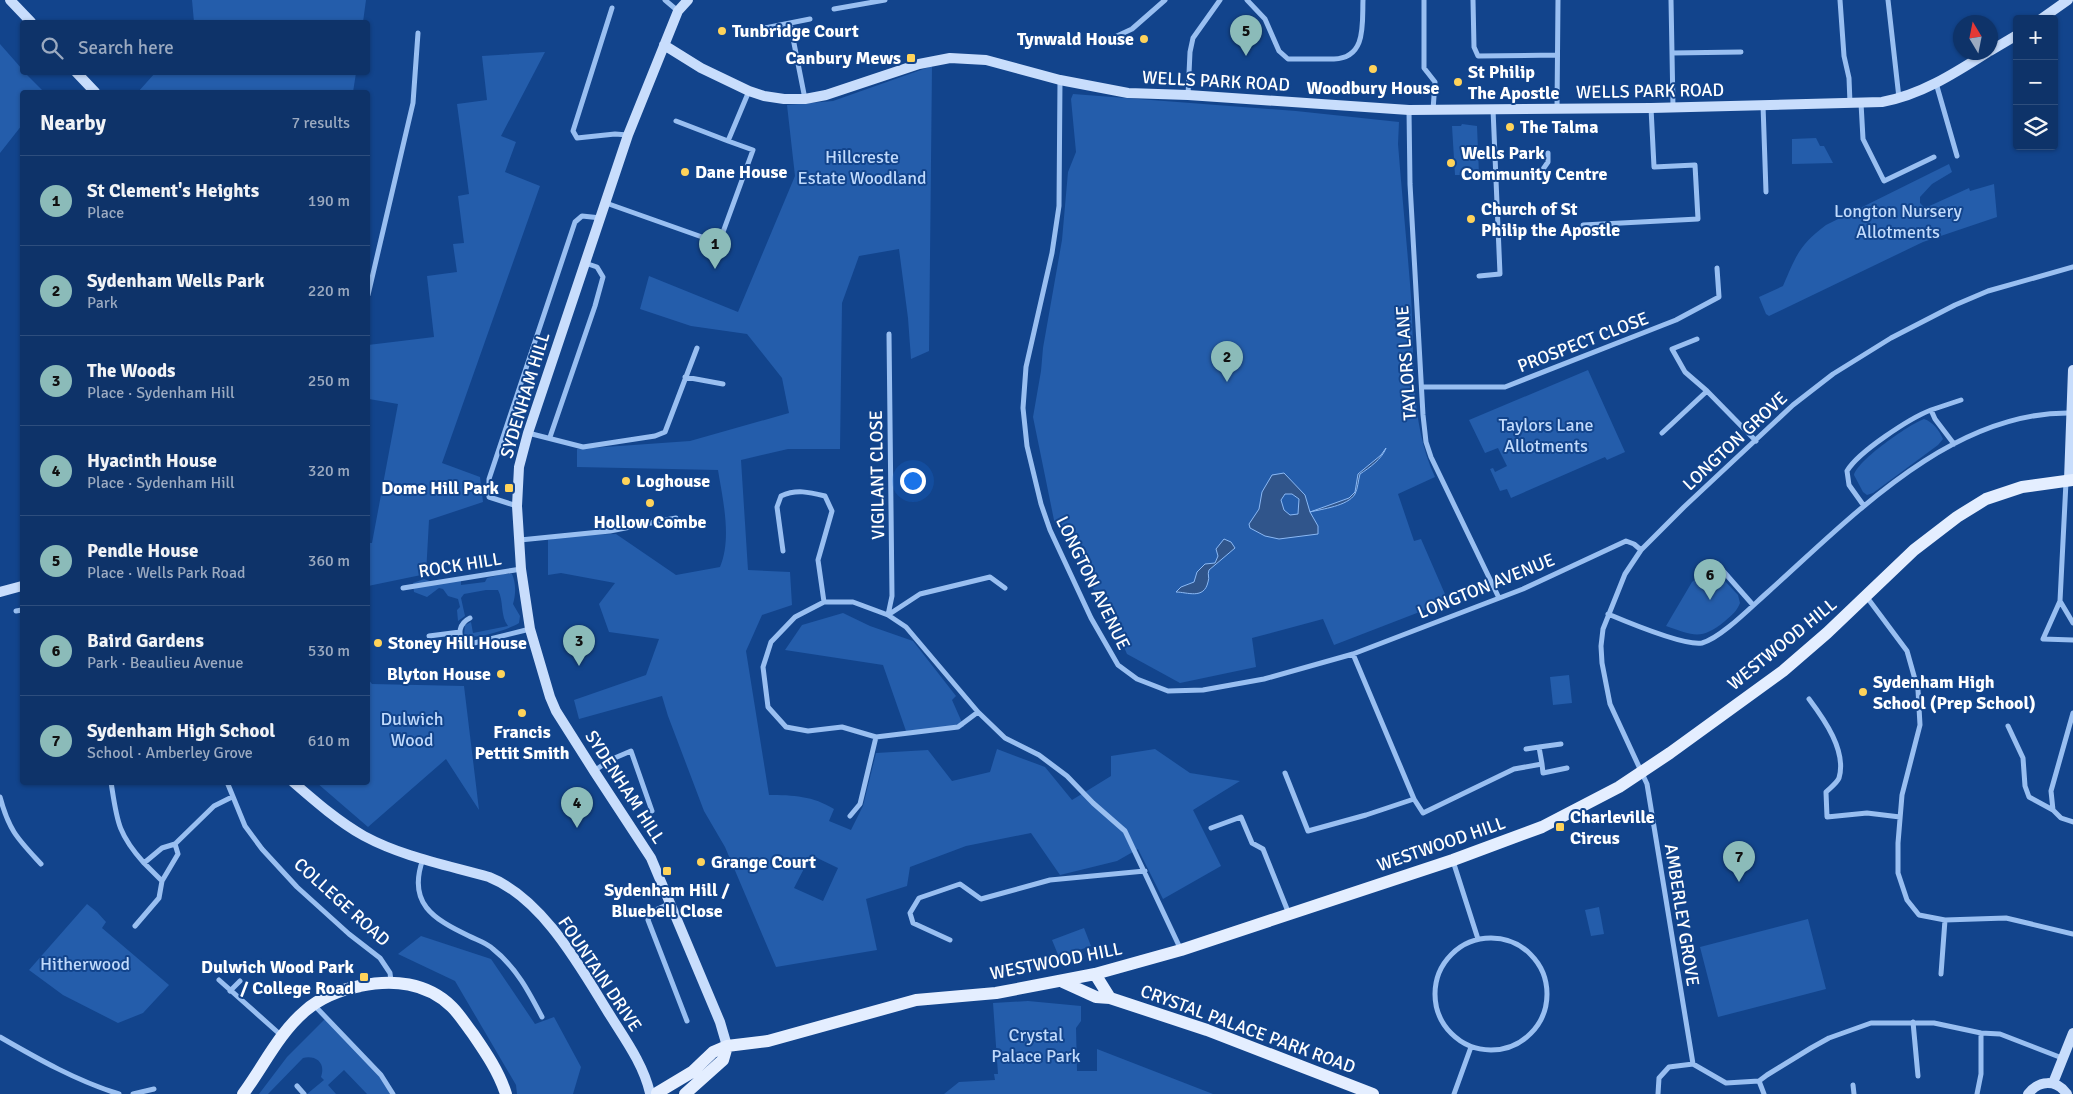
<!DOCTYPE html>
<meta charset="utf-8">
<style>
:root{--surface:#0e3369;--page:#173b6f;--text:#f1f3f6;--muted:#9baac0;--line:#2e4e7d;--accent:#8bbbb9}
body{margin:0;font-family:Signika,sans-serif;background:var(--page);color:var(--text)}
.controls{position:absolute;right:15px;top:15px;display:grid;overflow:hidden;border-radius:5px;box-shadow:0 1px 4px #0004}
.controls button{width:45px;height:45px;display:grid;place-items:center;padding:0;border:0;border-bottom:1px solid var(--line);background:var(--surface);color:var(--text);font:25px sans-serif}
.compass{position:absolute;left:1953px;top:15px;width:45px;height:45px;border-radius:50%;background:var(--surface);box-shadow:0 1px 4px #0004;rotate:350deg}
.you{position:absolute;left:912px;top:480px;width:18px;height:18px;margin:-12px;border:4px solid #fff;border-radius:50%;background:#1a73e8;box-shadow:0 0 0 8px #1a73e833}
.badge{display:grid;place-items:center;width:32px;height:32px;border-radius:50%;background:var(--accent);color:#111;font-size:16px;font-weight:700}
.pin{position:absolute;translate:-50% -41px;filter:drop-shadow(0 1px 2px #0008)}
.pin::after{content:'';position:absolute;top:26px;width:18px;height:15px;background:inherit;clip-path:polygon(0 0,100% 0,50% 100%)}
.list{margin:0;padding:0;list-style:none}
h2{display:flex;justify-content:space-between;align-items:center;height:65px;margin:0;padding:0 20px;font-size:21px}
h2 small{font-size:16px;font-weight:400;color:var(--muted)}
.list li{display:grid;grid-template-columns:32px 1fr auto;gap:15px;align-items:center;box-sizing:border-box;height:90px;padding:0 20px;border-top:1px solid var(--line)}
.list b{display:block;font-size:19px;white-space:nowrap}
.list p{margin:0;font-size:16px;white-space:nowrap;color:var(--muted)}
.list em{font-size:16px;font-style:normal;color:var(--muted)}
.icon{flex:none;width:28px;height:28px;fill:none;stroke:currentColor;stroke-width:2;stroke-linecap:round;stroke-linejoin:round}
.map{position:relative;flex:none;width:2073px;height:1094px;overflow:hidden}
.search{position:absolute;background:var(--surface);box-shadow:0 1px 4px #0004;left:20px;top:20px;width:350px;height:55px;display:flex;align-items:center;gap:12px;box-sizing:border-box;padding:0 18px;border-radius:5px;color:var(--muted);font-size:19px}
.panel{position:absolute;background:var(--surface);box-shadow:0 1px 4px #0004;left:20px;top:90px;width:350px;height:695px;border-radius:5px}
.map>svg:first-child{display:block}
.green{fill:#245dab;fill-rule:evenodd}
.water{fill:#30558b;stroke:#8bb9f5;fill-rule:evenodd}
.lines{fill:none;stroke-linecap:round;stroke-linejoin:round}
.street{stroke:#99bff1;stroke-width:5}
.secondary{stroke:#c8ddfc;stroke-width:10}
.primary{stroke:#e4eeff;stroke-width:12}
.poi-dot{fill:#ffd35a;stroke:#12448c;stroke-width:2}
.labels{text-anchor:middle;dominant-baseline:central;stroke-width:4;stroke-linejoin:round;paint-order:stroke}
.poi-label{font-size:18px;font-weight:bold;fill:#fff;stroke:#12448c;text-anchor:start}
.street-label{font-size:18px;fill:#fff;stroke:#12448c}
.park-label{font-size:18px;fill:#c0dafc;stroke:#12448c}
</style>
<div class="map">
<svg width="2073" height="1094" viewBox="0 0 2073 1094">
<rect width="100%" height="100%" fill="#12448c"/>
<path class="green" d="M 192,0 L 366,0 L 363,22 L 194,22 Z
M 0,44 L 22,69 L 22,72 L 25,73 L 44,92 L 22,92 L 22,125 L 0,153 Z
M 545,52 L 501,136 L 516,142 L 505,172 L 540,186 L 442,463 L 480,477 L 483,502 L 429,520 L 426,574 L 368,586 L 368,543 L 372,543 L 398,404 L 369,399 L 368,345 L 434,337 L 427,276 L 457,272 L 453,244 L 464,243 L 458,196 L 469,194 L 457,104 L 487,100 L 482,56 Z
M 932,66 L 929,351 L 911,359 L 908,318 L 899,249 L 859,256 L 842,303 L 840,449 L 788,449 L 741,460 L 748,570 L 790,572 L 792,605 L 762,615 L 746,651 L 769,795 C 793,795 813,796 834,809 L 829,821 L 851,830 L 863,806 L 876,753 L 928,750 L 952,781 L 990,772 L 997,749 L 1045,767 L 1072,800 L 1111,776 L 1111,756 L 1155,749 L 1190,773 L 1240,781 L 1193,810 L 1221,866 L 1163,899 L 1138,849 L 1117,861 L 1060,875 L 1031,833 L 966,846 L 910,867 L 907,886 L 866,899 L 877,950 L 776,967 L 725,847 L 704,811 L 668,716 L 662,696 L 579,719 L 574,700 L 646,675 L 659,639 L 609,632 L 599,604 L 615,583 L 561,573 L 548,575 L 548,540 L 574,535 L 616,534 L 676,575 L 720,567 C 732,538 723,501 718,470 L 577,467 L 577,449 L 690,441 L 789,413 L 782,378 L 747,334 L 691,326 L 640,309 L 649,276 L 738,312 L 795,176 L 787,105 L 833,101 ZM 811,855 L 838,868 L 823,901 L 794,888 Z
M 155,73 L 155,72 L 356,73 L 353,92 L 138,92 Z
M 1073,94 L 1296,111 L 1399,122 L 1398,144 C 1402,195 1407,245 1411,296 C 1415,358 1409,420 1435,477 L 1398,494 L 1414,541 L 1421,539 L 1448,601 L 1334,645 L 1323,619 L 1252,638 L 1256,667 L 1180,683 L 1127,654 L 1123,645 L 1115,634 L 1103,606 L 1054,520 L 1033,417 L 1041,371 L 1043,348 L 1062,240 L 1068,172 L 1076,152 L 1071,99 Z
M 1462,124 L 1477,126 L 1479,174 L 1464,177 L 1464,175 L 1455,175 L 1452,126 L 1461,126 Z
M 1816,138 L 1820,146 L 1824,146 L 1833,163 L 1792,164 L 1792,139 Z
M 1949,164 L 1952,172 L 1932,184 L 1920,197 L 1920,203 L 1925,208 L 1969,188 L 1970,191 L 1994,184 L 1997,217 L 1923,242 L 1769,316 L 1766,314 L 1759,297 L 1783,286 C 1796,256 1799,245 1826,225 Z
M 1588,370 L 1625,452 L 1607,460 L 1605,457 L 1511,498 L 1507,489 L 1500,491 L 1490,469 L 1493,468 L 1495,472 L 1507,466 L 1498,448 L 1485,453 L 1469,420 Z
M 1924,419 C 1933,422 1939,430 1943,439 L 1938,445 L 1873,493 L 1867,495 L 1863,492 L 1854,475 C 1858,460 1908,425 1924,419 Z
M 1712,565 L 1713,574 L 1710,579 L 1714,583 L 1720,580 L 1724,580 L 1738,595 L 1740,603 C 1737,611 1732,615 1725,621 C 1701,641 1693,635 1666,626 L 1692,582 Z
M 503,574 L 512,574 C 516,583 516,594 513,604 L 520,616 L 519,623 C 510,629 473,641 464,635 L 465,625 L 471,622 L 473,633 L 508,626 C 500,616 504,601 498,590 L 486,590 L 464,594 L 461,598 L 465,616 L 458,621 L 457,610 L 460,607 L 458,599 L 448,596 L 443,589 L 439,588 L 427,597 L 414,592 L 413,583 L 424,579 L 432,582 L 453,578 L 461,580 L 461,585 L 485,582 L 487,578 Z
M 843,613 L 870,626 L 913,641 L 956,696 L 952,700 L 964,727 L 906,731 L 883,665 L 785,650 L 802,625 Z
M 1569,675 L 1572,703 L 1553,705 L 1550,677 Z
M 368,679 L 372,684 L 464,686 L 479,810 L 446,759 L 368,827 L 317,783 L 368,782 Z
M 87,904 L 97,912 L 106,922 L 102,928 L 169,985 L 143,1013 L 118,1023 L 63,995 L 29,970 Z
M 1599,907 L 1604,934 L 1591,936 L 1585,910 Z
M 1808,919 L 1826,989 L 1718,1017 L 1700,947 Z
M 1084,928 L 1091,946 L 1059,957 L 1052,940 Z
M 421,936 L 491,959 L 535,1024 L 554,1017 L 581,1067 L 573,1094 L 517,1094 L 516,1085 L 455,981 L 398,954 Z
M 1028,1001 L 1081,1006 L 1081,1021 L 1076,1028 L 1077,1071 L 1097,1071 L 1097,1049 L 1213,1094 L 944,1094 L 959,1082 L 995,1080 L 994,1074 L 998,1074 L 993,1003 Z
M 326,1018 L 381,1075 L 393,1094 L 367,1094 L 344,1070 L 328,1085 L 336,1094 L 307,1094 L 324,1080 L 321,1077 C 326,1063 316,1055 303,1058 L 268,1094 L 259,1094 L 287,1057 Z"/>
<path class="water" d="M 1386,448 C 1382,459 1369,468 1360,474 C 1358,481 1358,488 1355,494 C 1348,506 1322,509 1310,512 L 1318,526 L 1318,534 L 1279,539 L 1265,536 L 1250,528 L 1249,524 L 1259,509 L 1262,492 L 1272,475 L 1284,473 L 1305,495 L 1310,512 L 1349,498 L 1355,492 L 1358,474 L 1381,455 ZM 1285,494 L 1292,494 L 1299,499 L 1298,514 L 1290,515 L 1284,510 L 1281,500 Z
M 1224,539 L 1231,542 L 1235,548 L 1209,570 C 1207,575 1210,577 1208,582 C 1204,600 1187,592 1176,592 L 1181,587 L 1194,582 L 1197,572 L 1205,564 L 1215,563 L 1218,556 L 1216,549 Z"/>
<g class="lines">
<path class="street" d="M 665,0 L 678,11
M 1247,0 L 1265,19 L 1279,51 L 1288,59 L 1334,59 C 1367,58 1362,23 1363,0
M 1424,0 L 1424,68 L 1435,82 L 1433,110
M 1473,0 L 1474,47 L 1478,56 L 1557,55
M 1671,0 L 1673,107
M 1840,0 L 1844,56 L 1849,78 L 1850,103
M 1888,0 L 1899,98
M 612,8 L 573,131 L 577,138 L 615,134 L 628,135
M 834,9 L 885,0
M 765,28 L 790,23
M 1104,42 L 1132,29 L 1165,0
M 1672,53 L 1741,52
M 1060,80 L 1059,206 L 1052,253 L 1026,367 L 1023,408 L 1027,446 L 1041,504 L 1050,530 L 1091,618 L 1118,665 L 1137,679 L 1168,691 L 1203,690 L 1264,679 L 1353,654 L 1400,636 L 1523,589 L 1626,541 L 1634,544 L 1641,550
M 1936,83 L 1957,156
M 1188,95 L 1190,52 L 1193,38 L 1220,0
M 805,99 L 790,23 L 810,19
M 1861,103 L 1863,139 L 1884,181 L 1934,157
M 1763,105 L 1766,192
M 1557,109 L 1558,0
M 1409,110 L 1410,184 L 1423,415 L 1426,442 L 1431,457 L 1499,598
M 676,121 L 728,141
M 1495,174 L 1541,172 L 1548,162 L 1548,153
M 606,203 L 719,243 L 753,150 L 728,141 L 749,91
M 1583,225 L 1698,219 L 1695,165 L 1654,167 L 1651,108
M 1479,276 L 1500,274 L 1493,109
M 368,295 L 413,103 L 418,33
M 1697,339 L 1672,349 L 1685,372 L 1707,391
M 685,377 L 723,384
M 1422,387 L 1505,387 L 1676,320 L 1719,297 L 1717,268
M 1931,410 L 1961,400
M 528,433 L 583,447 L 655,436 L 665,432 L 697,348
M 1662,433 L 1707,391 L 1756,441
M 550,437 L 595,306 L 603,277 L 597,267 L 585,263
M 2066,482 L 2060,601 L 2073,623
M 517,506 L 489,497 L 489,479 L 575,222 L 582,216 L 601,218
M 1864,506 L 1849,485 L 1847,471 C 1858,452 1910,418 1931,410 L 1935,419 L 1954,444
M 520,540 L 610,531 L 676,518
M 783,551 L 777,507 L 781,496 C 796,489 809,492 825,496 L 832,511 L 818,560 L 824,602
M 1717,564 L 1753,605
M 403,588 L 521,569
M 1866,596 L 1907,651 L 1918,690 L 1920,725 L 1902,795 L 1898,843 L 1898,873 L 1907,900 L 1919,915 L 1945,920 L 2006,918 L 2073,934
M 2060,601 L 2043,639 L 2073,640
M 16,611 L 22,610
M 1608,614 C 1627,622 1684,646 1702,643 C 1721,638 1752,606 1768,592 C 1851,518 1950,411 2071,413
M 888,615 L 892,596 L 889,334
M 888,615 L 920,594 L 990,577 L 1005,588
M 470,618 C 460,623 456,634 465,643 L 474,643 L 530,629
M 429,636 L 460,632
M 1809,699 C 1824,719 1847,751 1839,778 C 1837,783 1830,788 1826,792 L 1827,817 L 1867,813 L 1900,817
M 978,712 L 958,727 L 876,737 L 842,727 L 808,731 L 786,727 L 768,707 L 763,667 L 771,642 L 795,617 L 824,602 L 853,602 L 888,615 L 906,627 L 978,712 L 1005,738 L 1039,755 L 1067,776 L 1093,803 L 1125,831 L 1181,950
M 2073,713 L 2051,791 L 2053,810 L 2061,818 L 2073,822
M 2008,726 L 2023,758 L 2025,786 L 2029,797 L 2053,810
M 1526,749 L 1539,747
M 1542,764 L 1543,773 L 1567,768
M 594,771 L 610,760 L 631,751 L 652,811
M 1285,773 L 1308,831 L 1366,815 L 1414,799 L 1353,654
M 111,782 C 117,820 117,833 144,863
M 227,782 L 245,826 L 262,849 L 297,887 L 349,934 L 380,958 L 390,973 L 391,981
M 0,797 C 9,831 18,839 41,864
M 1414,799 L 1423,813 L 1514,769 L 1542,764 L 1539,747 L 1561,744
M 850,816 L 860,804 L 876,737
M 1211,828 L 1241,817 L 1252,843 L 1263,849 L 1289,914
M 423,859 C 407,903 433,919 469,936 C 477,940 487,943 493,949 C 516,967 529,992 542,1017
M 1453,861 L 1478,939
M 162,881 L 178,854 L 175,844
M 671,903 L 651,912 L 648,920 L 687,1021
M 135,926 L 159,898 L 162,881 L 144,863 L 162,848 L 175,844 L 214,806 L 232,797
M1435 994a56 56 0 1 1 112 0a56 56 0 1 1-112 0Z
M 950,940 L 913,923 L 910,913 L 919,898 L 960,884 L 981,899 L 1050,880 L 1145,871
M 1941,974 L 1945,920
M 219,980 L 283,1037
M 230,991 L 240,981
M 314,1005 L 381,1075 L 393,1094
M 1913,1022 L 1918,1076
M 0,1037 C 38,1059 77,1081 119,1094
M 1693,1064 L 1647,784 L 1610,704 L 1602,663 L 1601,646 L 1603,629 L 1625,574 L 1641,550 L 1684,507 L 1793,405 L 1833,374 L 1891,338 L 1955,305 L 1988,291 L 2073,267
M 1759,1081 L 1764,1094
M 1853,1085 L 1854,1094
M 297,1086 L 304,1094
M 133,1094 L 154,1089
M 1454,1094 L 1471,1047
M 1658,1094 L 1659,1078 L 1669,1067 L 1693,1064 L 1726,1083 L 1759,1081 L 1767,1075 L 1811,1048 L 1829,1038 L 1871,1023 L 1934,1023 L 1981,1033 L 2000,1034 L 2062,1058
M 1977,1094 L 1981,1074 L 1981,1033"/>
<path class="secondary" d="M 10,0 L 31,22
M 688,0 L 678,11 L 628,135 L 528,433 L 519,467 L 517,506 L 521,569 L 530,629 L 550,697 L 556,711 L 594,771 L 651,858 L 720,1022 L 727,1046
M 2041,19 L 2068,0
M 664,45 L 701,68 L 749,91 L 764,96 L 784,99 L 805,99 L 826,95 L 919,64 L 950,58 L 986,60 L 1060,80 L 1128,93 L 1188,95 L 1409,110 L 1651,108 L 1882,102 C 1921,95 1955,73 1988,52
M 1990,51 L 2017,35
M 76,72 L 95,92
M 2069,480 L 2073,370
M 0,592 L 22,586
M 293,782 C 316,802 339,822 364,836 C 403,857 447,865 489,877 C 542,898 579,965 608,1012 C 624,1038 643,1063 650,1093
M 2053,1083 L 2073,1033
M 2028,1094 C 2039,1080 2056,1079 2067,1094"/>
<path class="primary" d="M 1095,974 L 1110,998
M 1063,982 L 1096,997 L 1110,998 L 1207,1030 L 1373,1094
M 657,1093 L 692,1072 L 713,1052 L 727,1046 L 768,1041 L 916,1000 L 996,993 L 1095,974 L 1181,950 L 1453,860 L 1542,827 L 1619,787 L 1670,753 L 1783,671 L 1827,633 L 1914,550 L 1957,517 L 1986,499 L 2022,487 L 2073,480
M 243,1094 C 263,1067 279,1033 305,1011 C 321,997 339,990 360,986 C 392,979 427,982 452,1007 C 460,1015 466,1025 473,1034 C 486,1053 499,1072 506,1094
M 685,1094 L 723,1060 L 727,1046"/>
</g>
<g class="poi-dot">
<circle cx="722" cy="31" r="5"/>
<circle cx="1144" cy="39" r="5"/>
<rect x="906" y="53" width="10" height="10" rx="2.5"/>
<circle cx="1373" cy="69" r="5"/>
<circle cx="1458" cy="82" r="5"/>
<circle cx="1510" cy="127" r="5"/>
<circle cx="1451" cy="163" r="5"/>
<circle cx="685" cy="172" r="5"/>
<circle cx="1471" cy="219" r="5"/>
<circle cx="626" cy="481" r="5"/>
<rect x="504" y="483" width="10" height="10" rx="2.5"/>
<circle cx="650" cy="503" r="5"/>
<circle cx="378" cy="643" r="5"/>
<circle cx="501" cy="674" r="5"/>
<circle cx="1863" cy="692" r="5"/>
<circle cx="522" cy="713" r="5"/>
<rect x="1555" y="822" width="10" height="10" rx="2.5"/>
<circle cx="701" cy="862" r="5"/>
<rect x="662" y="866" width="10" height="10" rx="2.5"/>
<rect x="359" y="972" width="10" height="10" rx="2.5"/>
</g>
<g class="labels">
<g class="poi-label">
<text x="732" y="31">Tunbridge Court</text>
<text x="1134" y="39" text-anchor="end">Tynwald House</text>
<text x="901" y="58" text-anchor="end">Canbury Mews</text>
<text x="1468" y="72">St Philip<tspan x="1468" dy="21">The Apostle</tspan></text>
<text x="1373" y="88" text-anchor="middle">Woodbury House</text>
<text x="1520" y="127">The Talma</text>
<text x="1461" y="153">Wells Park<tspan x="1461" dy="21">Community Centre</tspan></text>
<text x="695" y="172">Dane House</text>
<text x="1481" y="209">Church of St<tspan x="1481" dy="21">Philip the Apostle</tspan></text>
<text x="636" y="481">Loghouse</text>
<text x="499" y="488" text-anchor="end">Dome Hill Park</text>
<text x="650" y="522" text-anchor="middle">Hollow Combe</text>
<text x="388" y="643">Stoney Hill House</text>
<text x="491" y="674" text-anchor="end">Blyton House</text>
<text x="1873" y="682">Sydenham High<tspan x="1873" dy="21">School (Prep School)</tspan></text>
<text x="522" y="732" text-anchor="middle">Francis<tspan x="522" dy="21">Pettit Smith</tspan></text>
<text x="1570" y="817">Charleville<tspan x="1570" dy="21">Circus</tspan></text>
<text x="711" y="862">Grange Court</text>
<text x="667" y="890" text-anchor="middle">Sydenham Hill /<tspan x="667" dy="21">Bluebell Close</tspan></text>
<text x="354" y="967" text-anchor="end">Dulwich Wood Park<tspan x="354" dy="21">/ College Road</tspan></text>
</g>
<g class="street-label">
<text transform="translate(1216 81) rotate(3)">WELLS PARK ROAD</text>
<text transform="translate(1650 91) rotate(-1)">WELLS PARK ROAD</text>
<text transform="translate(1583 342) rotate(-21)">PROSPECT CLOSE</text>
<text transform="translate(1406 363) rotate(-94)">TAYLORS LANE</text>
<text transform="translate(525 395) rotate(-73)">SYDENHAM HILL</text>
<text transform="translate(1735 441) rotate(-43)">LONGTON GROVE</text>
<text transform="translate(877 475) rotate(-91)">VIGILANT CLOSE</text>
<text transform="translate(460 565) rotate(-9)">ROCK HILL</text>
<text transform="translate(1093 583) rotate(64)">LONGTON AVENUE</text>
<text transform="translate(1486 586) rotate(-22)">LONGTON AVENUE</text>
<text transform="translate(1782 644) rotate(-39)">WESTWOOD HILL</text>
<text transform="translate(625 787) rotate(57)">SYDENHAM HILL</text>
<text transform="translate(1441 844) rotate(-19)">WESTWOOD HILL</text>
<text transform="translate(342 902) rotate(42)">COLLEGE ROAD</text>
<text transform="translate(1682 915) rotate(81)">AMBERLEY GROVE</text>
<text transform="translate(1056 961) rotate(-11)">WESTWOOD HILL</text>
<text transform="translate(600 974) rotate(56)">FOUNTAIN DRIVE</text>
<text transform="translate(1248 1029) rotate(20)">CRYSTAL PALACE PARK ROAD</text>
</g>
<g class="park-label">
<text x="862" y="157">Hillcreste<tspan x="862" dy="21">Estate Woodland</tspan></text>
<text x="1898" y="211">Longton Nursery<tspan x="1898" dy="21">Allotments</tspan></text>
<text x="1546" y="425">Taylors Lane<tspan x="1546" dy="21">Allotments</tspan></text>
<text x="412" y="719">Dulwich<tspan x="412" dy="21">Wood</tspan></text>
<text x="85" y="964">Hitherwood</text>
<text x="1036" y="1035">Crystal<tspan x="1036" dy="21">Palace Park</tspan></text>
</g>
</g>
</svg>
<div class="controls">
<button>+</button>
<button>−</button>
<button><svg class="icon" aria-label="layers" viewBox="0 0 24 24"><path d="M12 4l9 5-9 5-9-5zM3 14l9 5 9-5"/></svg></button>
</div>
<svg class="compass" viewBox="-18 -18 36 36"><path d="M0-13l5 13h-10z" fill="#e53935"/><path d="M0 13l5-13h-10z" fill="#9baac0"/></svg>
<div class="you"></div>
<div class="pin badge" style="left:715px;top:269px">1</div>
<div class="pin badge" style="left:1227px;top:382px">2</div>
<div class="pin badge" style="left:579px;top:666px">3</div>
<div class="pin badge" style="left:577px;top:828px">4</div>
<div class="pin badge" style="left:1246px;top:56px">5</div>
<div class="pin badge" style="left:1710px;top:600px">6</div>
<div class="pin badge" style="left:1739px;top:882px">7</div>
<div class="search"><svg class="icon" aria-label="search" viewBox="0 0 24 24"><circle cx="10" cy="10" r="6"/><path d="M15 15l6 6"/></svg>Search here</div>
<section class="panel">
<h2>Nearby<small>7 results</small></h2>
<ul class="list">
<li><span class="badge">1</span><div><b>St Clement's Heights</b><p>Place</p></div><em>190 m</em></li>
<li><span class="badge">2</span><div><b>Sydenham Wells Park</b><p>Park</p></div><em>220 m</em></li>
<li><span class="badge">3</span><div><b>The Woods</b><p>Place · Sydenham Hill</p></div><em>250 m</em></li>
<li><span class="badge">4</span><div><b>Hyacinth House</b><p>Place · Sydenham Hill</p></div><em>320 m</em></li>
<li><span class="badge">5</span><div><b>Pendle House</b><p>Place · Wells Park Road</p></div><em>360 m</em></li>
<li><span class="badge">6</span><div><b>Baird Gardens</b><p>Park · Beaulieu Avenue</p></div><em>530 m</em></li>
<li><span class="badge">7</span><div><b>Sydenham High School</b><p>School · Amberley Grove</p></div><em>610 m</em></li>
</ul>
</section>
</div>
